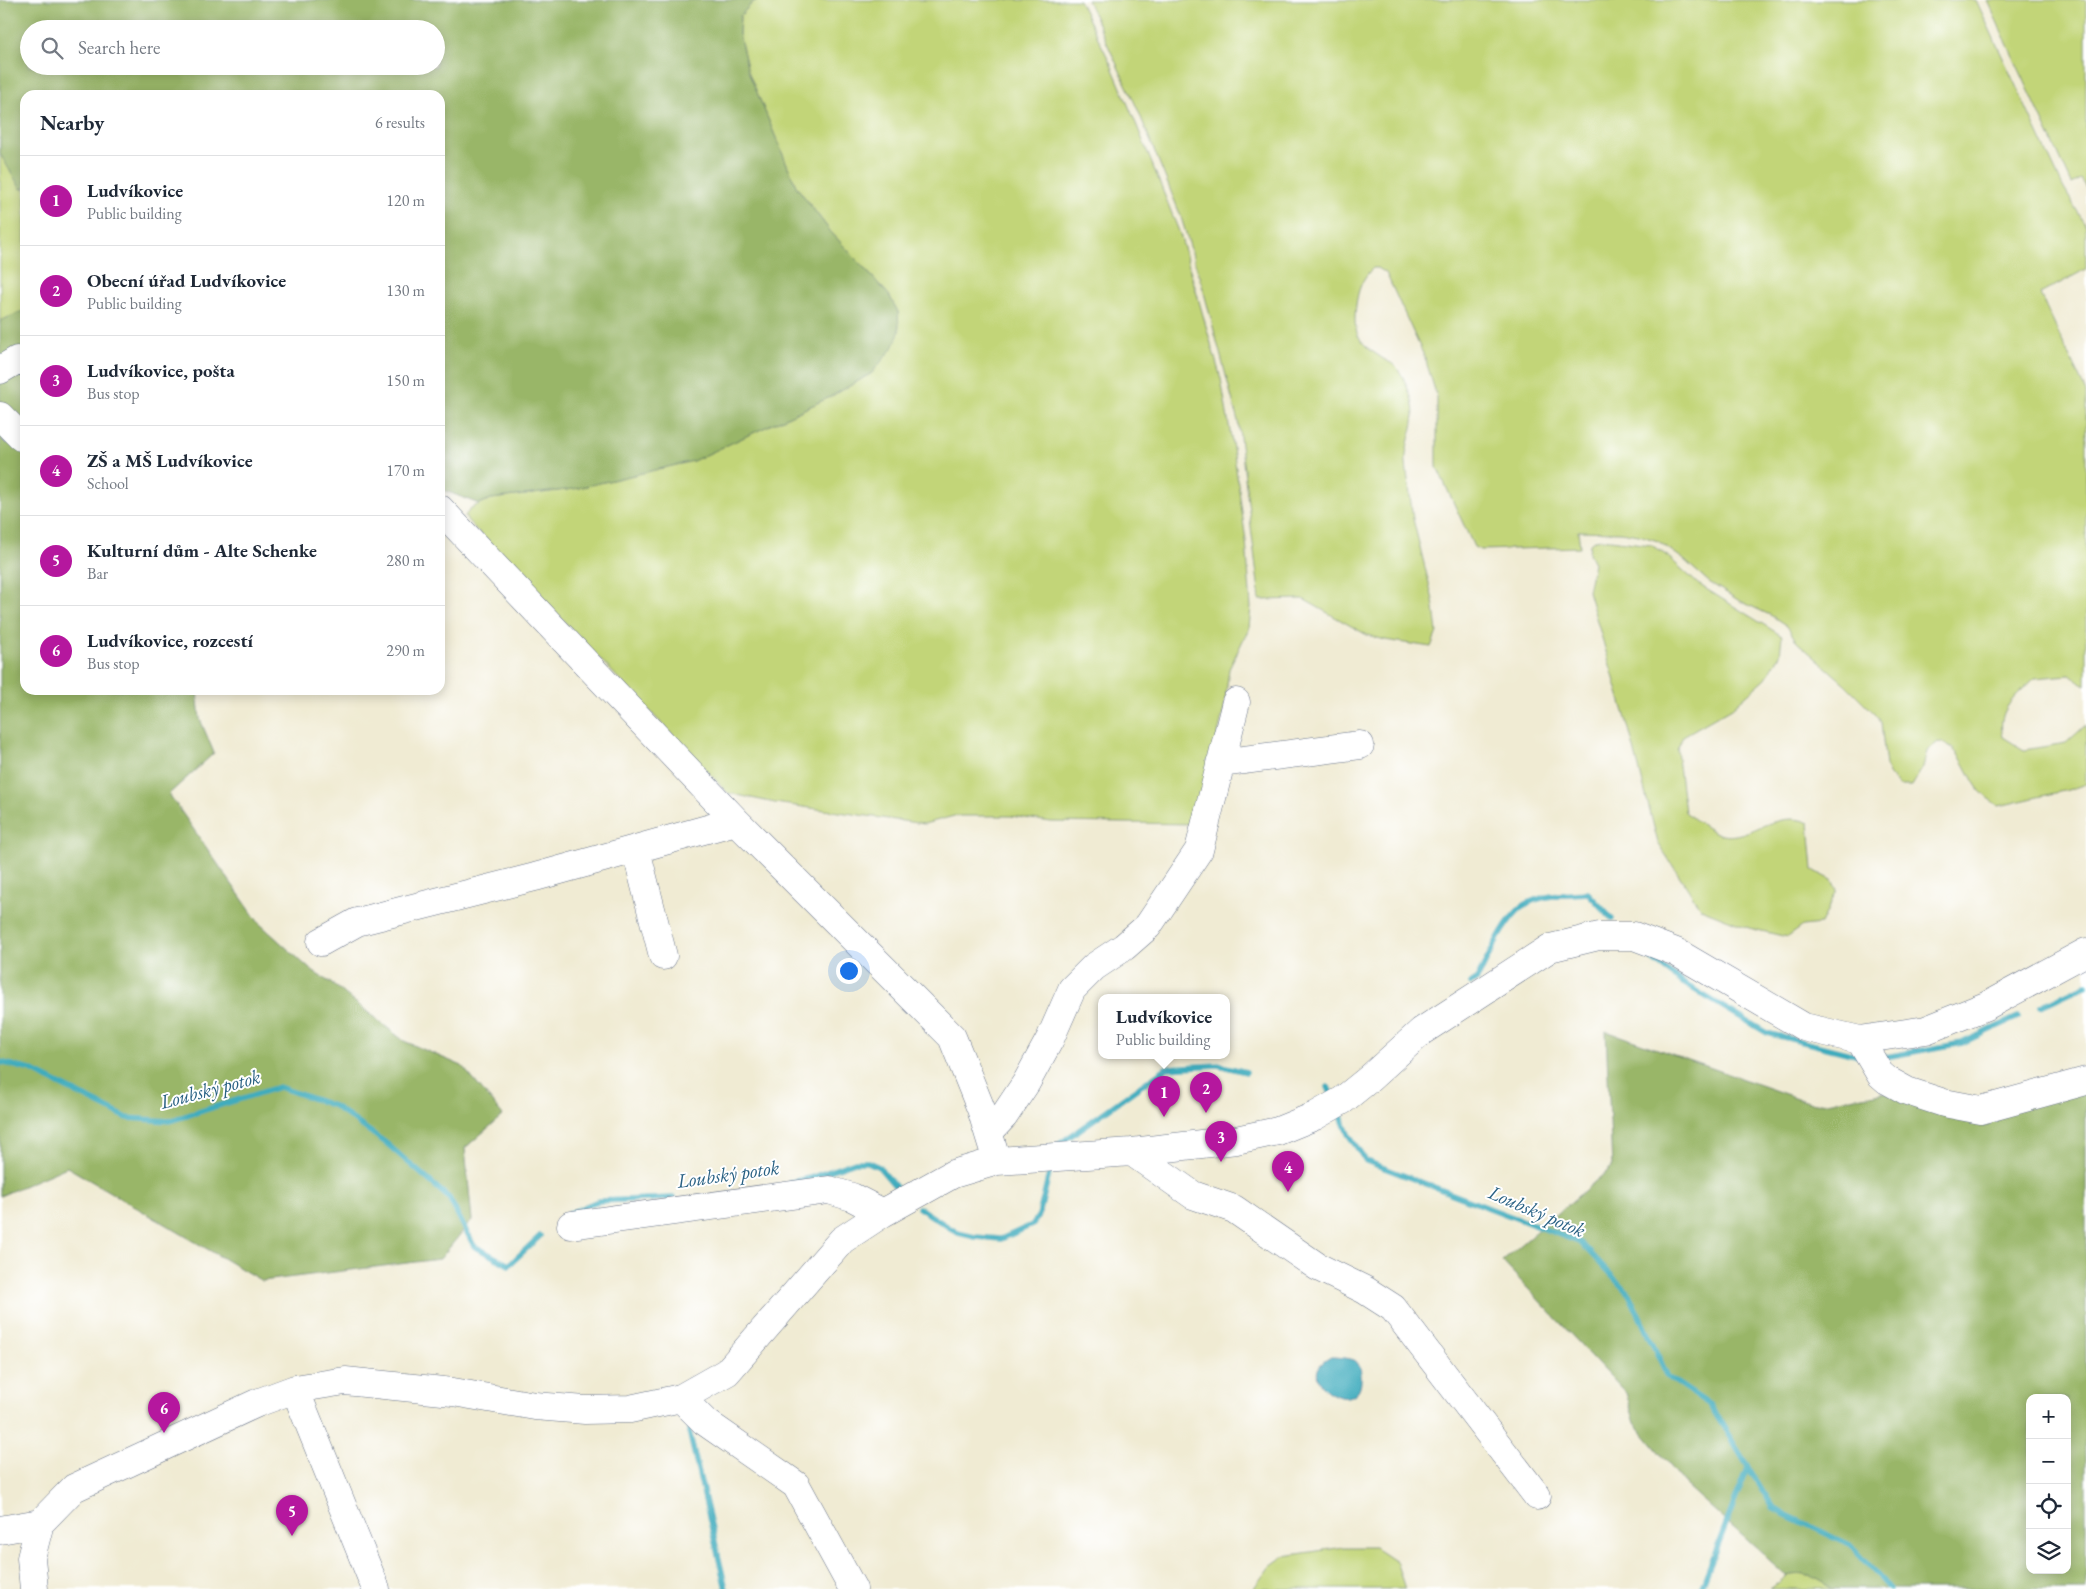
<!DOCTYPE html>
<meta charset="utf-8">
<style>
:root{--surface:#fff;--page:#f2f2f3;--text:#1f2937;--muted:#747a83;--line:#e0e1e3;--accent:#b5179e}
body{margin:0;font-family:"EB Garamond",serif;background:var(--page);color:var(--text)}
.controls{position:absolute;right:15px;bottom:15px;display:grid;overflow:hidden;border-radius:10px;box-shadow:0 2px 12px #0003}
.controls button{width:45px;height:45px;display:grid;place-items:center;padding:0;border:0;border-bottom:1px solid var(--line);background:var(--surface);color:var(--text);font:25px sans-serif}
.you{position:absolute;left:848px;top:970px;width:18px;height:18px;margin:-12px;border:4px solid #fff;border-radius:50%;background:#1a73e8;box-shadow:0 0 0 8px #1a73e833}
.badge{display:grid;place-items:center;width:32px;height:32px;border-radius:50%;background:var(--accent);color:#fff;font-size:16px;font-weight:700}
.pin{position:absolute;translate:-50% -41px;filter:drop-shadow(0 1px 2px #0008)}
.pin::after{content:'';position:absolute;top:26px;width:18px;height:15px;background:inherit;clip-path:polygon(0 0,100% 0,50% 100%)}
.popup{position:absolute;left:1098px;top:994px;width:132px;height:65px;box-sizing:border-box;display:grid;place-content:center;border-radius:10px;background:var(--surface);filter:drop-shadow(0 1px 4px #0005);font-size:16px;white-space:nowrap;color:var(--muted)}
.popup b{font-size:19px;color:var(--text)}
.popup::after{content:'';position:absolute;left:50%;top:100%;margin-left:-10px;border:10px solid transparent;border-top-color:var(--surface)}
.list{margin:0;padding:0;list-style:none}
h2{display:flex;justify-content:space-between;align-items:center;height:65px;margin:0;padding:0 20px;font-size:21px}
h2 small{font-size:16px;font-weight:400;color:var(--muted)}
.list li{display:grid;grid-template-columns:32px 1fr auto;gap:15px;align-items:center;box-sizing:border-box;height:90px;padding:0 20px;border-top:1px solid var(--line)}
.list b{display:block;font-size:19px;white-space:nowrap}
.list p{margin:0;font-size:16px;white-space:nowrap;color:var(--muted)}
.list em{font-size:16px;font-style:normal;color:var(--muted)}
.icon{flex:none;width:28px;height:28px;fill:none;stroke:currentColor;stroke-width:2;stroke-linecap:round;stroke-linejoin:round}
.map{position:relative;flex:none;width:2086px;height:1589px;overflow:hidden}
.search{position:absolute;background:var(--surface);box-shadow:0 2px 12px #0003;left:20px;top:20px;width:425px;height:55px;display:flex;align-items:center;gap:12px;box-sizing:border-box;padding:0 18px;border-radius:28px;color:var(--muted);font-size:19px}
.panel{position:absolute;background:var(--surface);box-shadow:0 2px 12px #0003;left:20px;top:90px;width:425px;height:605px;border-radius:15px}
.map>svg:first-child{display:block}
.green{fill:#c2d578;stroke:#6e826b}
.forest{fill:#99b668;stroke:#5a7263;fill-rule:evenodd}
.water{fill:#3facbd;stroke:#2d6e8e}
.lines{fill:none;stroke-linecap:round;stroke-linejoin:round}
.stream{stroke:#3facbd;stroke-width:5.5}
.minor-casing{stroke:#667187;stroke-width:29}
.minor{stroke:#fff;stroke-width:28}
.labels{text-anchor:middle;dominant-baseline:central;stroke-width:4;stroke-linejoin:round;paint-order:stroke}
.water-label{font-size:20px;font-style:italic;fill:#296184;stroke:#fff}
</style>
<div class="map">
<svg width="2086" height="1589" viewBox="0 0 2086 1589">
<rect width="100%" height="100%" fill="#fff"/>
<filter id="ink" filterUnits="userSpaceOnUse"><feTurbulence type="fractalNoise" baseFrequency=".02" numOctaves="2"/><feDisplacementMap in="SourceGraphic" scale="10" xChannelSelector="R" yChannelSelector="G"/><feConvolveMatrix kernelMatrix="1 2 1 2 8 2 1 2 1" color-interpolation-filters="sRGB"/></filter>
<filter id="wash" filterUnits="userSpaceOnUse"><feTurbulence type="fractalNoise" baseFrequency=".0096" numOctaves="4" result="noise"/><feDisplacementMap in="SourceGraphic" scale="20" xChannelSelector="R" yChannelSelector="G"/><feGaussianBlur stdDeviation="1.12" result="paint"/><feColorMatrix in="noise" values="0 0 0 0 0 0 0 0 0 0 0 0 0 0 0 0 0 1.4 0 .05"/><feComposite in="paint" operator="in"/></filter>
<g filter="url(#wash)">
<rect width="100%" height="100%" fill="#f0ebd3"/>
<path class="green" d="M 759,0 L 1079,0 L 1110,62 L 1137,126 L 1180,234 L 1221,379 L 1234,454 L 1246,541 L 1251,607 L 1249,628 L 1229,669 L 1224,709 L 1196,824 L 1051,822 L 1011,816 L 954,816 L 924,824 L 775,803 L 728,793 L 468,521 L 465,516 L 471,508 L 491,499 L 574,489 L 693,461 L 832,396 L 872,373 L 899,332 L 898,312 L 889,295 L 830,231 L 796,186 L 748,71 L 739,34 L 740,16 L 753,2 Z
M 1087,0 L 1976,0 L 2063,187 L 2086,226 L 2086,269 L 2040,294 L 2086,392 L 2086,685 L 2069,675 L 2035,678 C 2016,696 1996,709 2003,737 L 2024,750 L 2066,743 L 2086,725 L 2086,784 L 2068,790 L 1999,806 C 1993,802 1985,797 1980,791 C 1966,774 1962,746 1938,742 L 1927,751 L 1923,767 L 1912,786 L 1899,786 L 1889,774 L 1886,766 L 1881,723 L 1878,717 L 1845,684 L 1797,642 L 1787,626 L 1772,616 L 1738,600 L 1709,582 L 1683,559 L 1658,541 L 1639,535 L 1620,532 L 1578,531 L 1580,547 L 1481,550 L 1474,547 L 1437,467 L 1437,397 L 1425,358 L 1386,273 L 1378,268 L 1373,268 C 1362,278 1358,290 1356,305 C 1353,331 1356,341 1379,356 C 1384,360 1391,362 1395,366 C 1402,372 1408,389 1411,397 C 1420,423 1404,440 1406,464 L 1413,519 L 1433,600 L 1437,632 L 1431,647 L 1385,640 L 1367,635 L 1303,599 L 1260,600 L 1238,421 L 1202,285 L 1180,214 L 1138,110 Z
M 1987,0 L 2086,0 L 2086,188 L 2081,179 L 2072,184 Z
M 0,130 L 25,181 L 25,312 L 0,324 Z
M 1602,539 L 1651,545 L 1664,553 L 1698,584 L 1782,636 L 1780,655 L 1766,678 L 1732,708 L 1683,736 L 1677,750 L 1685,812 C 1696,820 1709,831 1722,835 C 1748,841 1777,808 1809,823 L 1813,870 L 1832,880 L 1837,890 L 1821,924 L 1802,926 L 1787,937 L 1749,928 L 1701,909 L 1658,843 L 1629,729 L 1588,591 L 1594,563 L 1589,553 L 1590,544 L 1595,540 Z
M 1344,1547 L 1375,1547 L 1396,1561 L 1405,1589 L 1253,1589 L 1270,1566 L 1284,1556 Z
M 1799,1573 L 1815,1578 L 1833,1589 L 1770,1589 L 1787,1576 Z"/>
<path class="forest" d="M 0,0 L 759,0 L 753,2 L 740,16 L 739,34 L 748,71 L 796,186 L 830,231 L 889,295 L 898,312 L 899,332 L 894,346 L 872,373 L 832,396 L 693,461 L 574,489 L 491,499 L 479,504 L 443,490 L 440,492 L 440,95 L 25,95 L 25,188 L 21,189 L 0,154 ZM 29,29 L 436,29 L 436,66 L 29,66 Z
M 25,310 L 25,690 L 197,690 L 200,719 L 214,753 L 169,794 L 259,923 L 312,971 L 331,983 L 404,1041 L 462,1066 L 503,1115 L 465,1148 L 472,1220 L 440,1259 L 262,1281 L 67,1167 L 0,1196 L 0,321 Z
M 1606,1031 L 1814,1104 L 1887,1092 L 1976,1117 L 2086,1088 L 2086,1589 L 1833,1589 C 1816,1579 1807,1571 1787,1576 L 1685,1484 L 1635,1423 L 1626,1393 L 1502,1261 L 1612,1167 ZM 2030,1398 L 2067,1398 L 2067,1570 L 2030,1570 Z"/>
<path class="water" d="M 1331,1357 C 1337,1357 1349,1358 1354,1360 C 1363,1364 1363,1386 1357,1392 C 1342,1411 1294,1375 1331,1357 Z"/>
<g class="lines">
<path class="stream" d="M 1643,952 L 1683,983 L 1767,1033 L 1859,1056
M 1471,983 L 1477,979 C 1490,955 1502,923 1523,906 C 1538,895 1569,894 1588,893 L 1612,919
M 2041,1006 L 2086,985
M 1880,1058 L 1962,1043 L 2018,1017
M 0,1062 L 31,1070 L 127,1118 L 169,1121 L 279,1087 L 334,1106 L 386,1143 L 449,1198 L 474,1246 L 509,1265 L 540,1236
M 1328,1087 L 1333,1098
M 1339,1111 L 1348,1134 L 1366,1161 L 1581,1243 L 1629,1294 L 1668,1377 L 1710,1405 L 1774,1509 L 1850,1545 L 1890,1589
M 1058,1145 L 1166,1068 L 1218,1065 L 1246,1072
M 791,1182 L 810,1178 L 855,1162 L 868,1162 L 879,1167 L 896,1187
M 919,1208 L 958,1233 L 975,1237 L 1001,1239 L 1032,1225 L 1039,1215 L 1050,1170
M 570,1213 L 598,1201 L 673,1198
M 689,1431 L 726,1589
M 1701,1589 L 1748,1467"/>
</g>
</g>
<g filter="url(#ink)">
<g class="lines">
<defs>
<path id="minor" d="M 0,370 L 17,360 L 25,362
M 0,416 L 21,437 L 25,435
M 440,509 L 736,821 L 952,1037 L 981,1109 L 997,1161
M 1220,763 L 1360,745
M 636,850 L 663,956
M 321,942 L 357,922 L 535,877 L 736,821
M 1860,1040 L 1880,1074 L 1887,1080 L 1907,1091 L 1944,1103 L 1981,1110 L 2086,1081
M 989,1132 L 1004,1116 L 1026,1083 L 1050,1039 L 1072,989 L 1094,967 L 1124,947 L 1148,926 L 1199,850 L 1236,702
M 1132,1152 L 1193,1195 L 1234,1209 L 1318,1267 L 1365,1290 L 1393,1308 L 1537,1496
M 571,1225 L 829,1190 L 852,1197 L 883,1213
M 295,1389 L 376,1589
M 681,1398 L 704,1421 L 796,1485 L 853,1589
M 0,1530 L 40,1523
M 34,1589 L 31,1558 L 40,1523 L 74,1488 L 257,1403 L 295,1389 L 345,1381 L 453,1392 L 535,1406 L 585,1410 L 630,1409 L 681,1398 L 727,1372 L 842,1240 L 883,1213 L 953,1174 L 997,1161 L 1132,1152 L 1236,1140 L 1278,1131 L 1315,1116 L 1343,1100 L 1369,1079 L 1422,1031 L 1550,948 L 1599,936 L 1634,936 L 1676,952 L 1804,1027 L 1860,1040 L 1926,1030 L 1986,1006 L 2086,952"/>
</defs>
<use href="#minor" class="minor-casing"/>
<use href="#minor" class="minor"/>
</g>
</g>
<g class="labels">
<g class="water-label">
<text transform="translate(210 1089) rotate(-15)">Loubský potok</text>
<text transform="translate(728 1174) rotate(-8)">Loubský potok</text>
<text transform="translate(1537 1211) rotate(23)">Loubský potok</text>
</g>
</g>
</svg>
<div class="controls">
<button>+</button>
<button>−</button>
<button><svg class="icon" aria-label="locate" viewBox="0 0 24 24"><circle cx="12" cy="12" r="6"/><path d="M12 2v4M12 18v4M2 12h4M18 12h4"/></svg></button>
<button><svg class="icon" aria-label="layers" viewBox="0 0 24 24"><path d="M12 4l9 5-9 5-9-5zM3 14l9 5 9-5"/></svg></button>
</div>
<div class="you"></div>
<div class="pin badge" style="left:1164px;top:1117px">1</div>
<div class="popup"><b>Ludvíkovice</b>Public building</div>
<div class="pin badge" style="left:1206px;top:1113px">2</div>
<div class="pin badge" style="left:1221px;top:1162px">3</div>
<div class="pin badge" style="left:1288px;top:1192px">4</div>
<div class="pin badge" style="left:292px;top:1536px">5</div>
<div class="pin badge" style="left:164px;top:1433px">6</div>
<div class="search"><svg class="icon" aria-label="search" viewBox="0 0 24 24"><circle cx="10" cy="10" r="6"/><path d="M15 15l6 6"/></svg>Search here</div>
<section class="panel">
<h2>Nearby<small>6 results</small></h2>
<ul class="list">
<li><span class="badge">1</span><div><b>Ludvíkovice</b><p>Public building</p></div><em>120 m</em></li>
<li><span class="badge">2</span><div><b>Obecní úřad Ludvíkovice</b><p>Public building</p></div><em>130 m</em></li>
<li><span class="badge">3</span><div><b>Ludvíkovice, pošta</b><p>Bus stop</p></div><em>150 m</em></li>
<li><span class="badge">4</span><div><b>ZŠ a MŠ Ludvíkovice</b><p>School</p></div><em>170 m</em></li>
<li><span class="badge">5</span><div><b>Kulturní dům - Alte Schenke</b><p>Bar</p></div><em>280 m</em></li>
<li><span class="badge">6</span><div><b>Ludvíkovice, rozcestí</b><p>Bus stop</p></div><em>290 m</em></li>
</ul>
</section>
</div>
